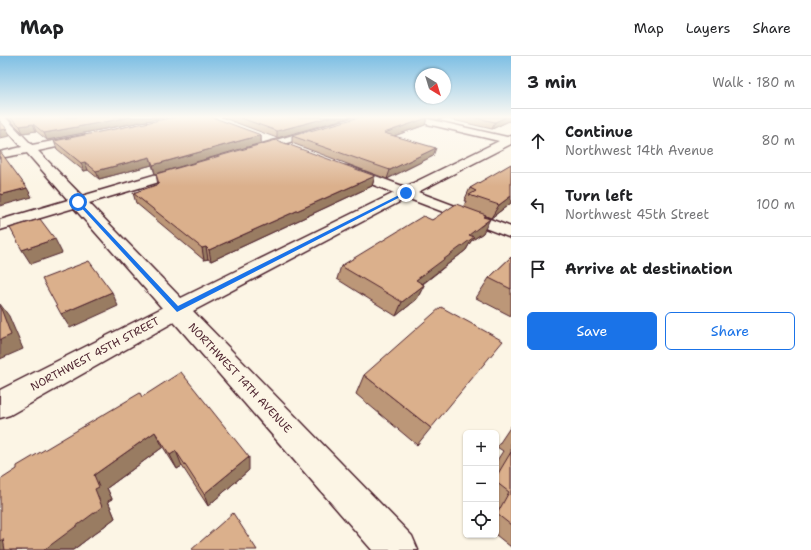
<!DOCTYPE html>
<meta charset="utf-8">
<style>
:root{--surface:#fff;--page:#f2f2f2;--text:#202124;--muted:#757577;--line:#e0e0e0;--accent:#1a73e8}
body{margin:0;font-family:"Shantell Sans",sans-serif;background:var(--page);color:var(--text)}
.controls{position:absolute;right:12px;bottom:12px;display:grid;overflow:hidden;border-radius:6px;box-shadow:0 1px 3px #0004}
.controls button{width:36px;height:36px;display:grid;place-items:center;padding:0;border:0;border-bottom:1px solid var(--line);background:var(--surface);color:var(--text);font:20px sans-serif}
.compass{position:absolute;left:415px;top:12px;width:36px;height:36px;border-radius:50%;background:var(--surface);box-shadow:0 1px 3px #0004;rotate:142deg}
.stop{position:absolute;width:12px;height:12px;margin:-9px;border:3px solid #1a73e8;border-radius:50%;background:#fff}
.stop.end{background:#1a73e8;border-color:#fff;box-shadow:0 1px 4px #0008}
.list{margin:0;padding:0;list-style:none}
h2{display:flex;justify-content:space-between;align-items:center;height:52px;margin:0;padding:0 16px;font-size:17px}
h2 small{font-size:13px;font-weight:400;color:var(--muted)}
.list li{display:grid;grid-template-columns:26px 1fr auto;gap:12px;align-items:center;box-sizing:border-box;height:64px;padding:0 16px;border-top:1px solid var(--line)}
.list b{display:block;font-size:15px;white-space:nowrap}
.list p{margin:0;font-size:13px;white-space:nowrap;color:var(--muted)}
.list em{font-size:13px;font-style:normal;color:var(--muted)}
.actions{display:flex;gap:8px;padding:12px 16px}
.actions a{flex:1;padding:9px 0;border:1px solid var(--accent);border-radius:6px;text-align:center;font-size:14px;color:var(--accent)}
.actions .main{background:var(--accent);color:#fff}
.icon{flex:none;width:22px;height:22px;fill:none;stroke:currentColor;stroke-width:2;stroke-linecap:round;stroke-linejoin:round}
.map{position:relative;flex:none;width:511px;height:494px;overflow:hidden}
header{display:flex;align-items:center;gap:24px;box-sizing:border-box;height:56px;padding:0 20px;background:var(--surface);border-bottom:1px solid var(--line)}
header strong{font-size:19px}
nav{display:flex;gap:22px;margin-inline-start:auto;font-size:14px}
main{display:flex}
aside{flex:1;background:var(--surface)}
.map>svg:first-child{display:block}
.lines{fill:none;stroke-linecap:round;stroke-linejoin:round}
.street-casing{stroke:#4a1f2b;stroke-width:3}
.street{fill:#fcf5e5;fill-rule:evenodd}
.wall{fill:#bc9778;stroke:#4a1f2b}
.shaded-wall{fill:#997b62;stroke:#4a1f2b}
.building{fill:#dbb08c;stroke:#4a1f2b}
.route{fill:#1a73e8}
.labels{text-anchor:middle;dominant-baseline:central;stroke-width:3;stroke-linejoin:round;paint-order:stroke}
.street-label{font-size:11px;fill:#4a1f2b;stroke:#fcf5e5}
</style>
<header>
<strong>Map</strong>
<nav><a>Map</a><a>Layers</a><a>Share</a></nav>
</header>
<main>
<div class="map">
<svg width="511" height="494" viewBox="0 0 511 494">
<rect width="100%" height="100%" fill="#fcf5e5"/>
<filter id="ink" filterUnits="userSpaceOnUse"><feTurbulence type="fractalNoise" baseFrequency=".025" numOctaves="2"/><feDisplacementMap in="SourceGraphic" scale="8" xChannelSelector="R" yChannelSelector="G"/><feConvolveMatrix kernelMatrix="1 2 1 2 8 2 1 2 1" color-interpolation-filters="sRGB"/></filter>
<g filter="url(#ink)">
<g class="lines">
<defs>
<path id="street" d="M 0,61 L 5,61 L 32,89 L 85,79 L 89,80 L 90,82 L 89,84 L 38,95 L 82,140 L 181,111 L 189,111 L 191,114 L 189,117 L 89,147 L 181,242 L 394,137 L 341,116 L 339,113 L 341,110 L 349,110 L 405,131 L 499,85 L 406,63 L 405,61 L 419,61 L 507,81 L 511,80 L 511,88 L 418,136 L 511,171 L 511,182 L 407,142 L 193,255 L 412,480 L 418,494 L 372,494 L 174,266 L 10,359 L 0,362 L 0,334 L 162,252 L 74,152 L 0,174 L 0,164 L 68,144 L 27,97 L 0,102 L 0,96 L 22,91 L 0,66 Z
M 356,61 L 369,61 L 368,63 L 256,96 L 252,97 L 246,94 L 248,92 Z"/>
</defs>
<use href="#street" class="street-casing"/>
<use href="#street" class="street"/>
</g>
<path class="wall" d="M 7,61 L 167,61 L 47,84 L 36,75 L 23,77 Z
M 221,61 L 351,61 L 277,82 Z
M 425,61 L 511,61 L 511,64 L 492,73 L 444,62 L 439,64 Z
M 427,62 L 425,69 L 394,80 L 433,100 L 387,123 L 292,87 L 292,80 Z
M 261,79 L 261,87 L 155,118 L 152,109 L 99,123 L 88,114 L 84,115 L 57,93 L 54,85 Z
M 156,118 L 375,120 L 372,130 L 211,205 L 208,203 L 204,204 L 136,147 L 133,137 L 158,129 Z
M 470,132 L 511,147 L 491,162 L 486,160 L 485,162 L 483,177 L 471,185 L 466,194 L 423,228 L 424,229 L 417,243 L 396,260 L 337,223 L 341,210 L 432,164 L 464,150 L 466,145 L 464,145 Z
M 511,201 L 511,260 L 476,242 L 489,222 Z
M 364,319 L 431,372 L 417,389 L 356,338 Z
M 142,341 L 249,414 L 208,450 L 182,410 L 177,413 L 163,391 L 107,432 L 112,443 L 108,445 L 115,462 L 73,494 L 0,494 Z
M 511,370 L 511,491 L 496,479 L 496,406 L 503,395 L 497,391 Z"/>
<path class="shaded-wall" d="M 131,61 L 167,61 L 47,84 L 44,77 Z
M 330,61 L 351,61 L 277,82 L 277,75 Z
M 440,61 L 445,61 L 444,62 L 439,64 Z
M 506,61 L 511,61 L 511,64 L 492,73 L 495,66 Z
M 427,62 L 425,69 L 382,84 L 384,77 Z
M 33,68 L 36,75 L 23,77 L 20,70 Z
M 7,73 L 10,80 L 0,82 L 0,74 Z
M 261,79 L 261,87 L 155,118 L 153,109 Z
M 436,92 L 433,100 L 387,123 L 390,114 Z
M 150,101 L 152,109 L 99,123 L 96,115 Z
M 85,106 L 88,114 L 84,115 L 81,107 Z
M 375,120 L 372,130 L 211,205 L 209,194 Z
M 27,132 L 32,141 L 0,150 L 0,139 Z
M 511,140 L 511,147 L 491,162 L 499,149 Z
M 486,159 L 480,171 L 490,163 L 483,177 L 471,185 L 466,194 L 409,238 L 416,224 L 469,179 L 483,161 Z
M 55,183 L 62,197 L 31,208 L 22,194 Z
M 206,191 L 208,203 L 204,204 L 202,192 Z
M 424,229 L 417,243 L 396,260 L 402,246 Z
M 112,236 L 118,250 L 70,272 L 61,258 Z
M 0,248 L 9,260 L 23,293 L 0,303 Z
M 155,376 L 163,391 L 107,432 L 112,443 L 108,445 L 115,462 L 73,494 L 44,494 L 95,433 L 94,419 Z
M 176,395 L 182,410 L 177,413 L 170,399 Z
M 249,401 L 249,414 L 208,450 L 204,438 Z
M 3,483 L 22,494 L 0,494 L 0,485 Z"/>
<path class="building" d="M 10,61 L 131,61 L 44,77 L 33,68 L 20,70 Z
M 175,61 L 212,61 L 261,79 L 153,109 L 150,101 L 96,115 L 85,106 L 81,107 L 54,85 Z
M 238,61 L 330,61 L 277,75 Z
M 360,61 L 420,61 L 427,62 L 384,77 L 436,92 L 390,114 L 292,80 Z
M 472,61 L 506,61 L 495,66 Z
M 0,65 L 7,73 L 0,74 Z
M 276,84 L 375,120 L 209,194 L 206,191 L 202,192 L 133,137 L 159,128 L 156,118 Z
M 0,95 L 27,132 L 0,139 Z
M 511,108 L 511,140 L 499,149 L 469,139 L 476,135 L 470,132 Z
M 456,148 L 486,159 L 483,161 L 490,163 L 469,179 L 474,181 L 416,224 L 424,229 L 402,246 L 341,210 L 423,160 L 432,164 Z
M 40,163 L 55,183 L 22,194 L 10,172 Z
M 511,201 L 511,233 L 489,222 Z
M 89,205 L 112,236 L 61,258 L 42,223 Z
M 0,250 L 11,279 L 0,284 Z
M 441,251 L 503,285 L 431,372 L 364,319 Z
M 181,316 L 249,401 L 204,438 L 176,395 L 170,399 L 155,376 L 94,419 L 99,431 L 95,433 L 102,451 L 44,494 L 5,494 L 3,483 L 0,485 L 0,424 L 17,413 L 17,410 L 140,337 L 142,341 Z
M 511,396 L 511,469 L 497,458 L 509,436 L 496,426 L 496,421 Z
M 233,457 L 257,494 L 191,494 Z"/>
</g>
<linearGradient id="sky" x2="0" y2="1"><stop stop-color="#7ebfe4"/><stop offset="0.47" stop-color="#fefaf3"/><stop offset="1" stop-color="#fefaf3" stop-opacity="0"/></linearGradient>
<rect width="511" height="130" fill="url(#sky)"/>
<path class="route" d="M 405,136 L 408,137 L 177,256 L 76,146 L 79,145 L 178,250 Z"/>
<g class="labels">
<g class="street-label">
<text transform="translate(95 298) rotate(-28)">NORTHWEST 45TH STREET</text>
<text transform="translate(240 322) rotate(47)">NORTHWEST 14TH AVENUE</text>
</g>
</g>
</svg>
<div class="controls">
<button>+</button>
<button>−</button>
<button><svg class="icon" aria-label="locate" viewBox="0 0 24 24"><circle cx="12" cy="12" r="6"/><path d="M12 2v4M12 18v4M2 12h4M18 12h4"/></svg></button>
</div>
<svg class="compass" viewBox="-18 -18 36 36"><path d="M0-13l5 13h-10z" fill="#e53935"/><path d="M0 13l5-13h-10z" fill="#757577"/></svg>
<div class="stop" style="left:78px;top:146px"></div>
<div class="stop end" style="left:406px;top:137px"></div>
</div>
<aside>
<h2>3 min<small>Walk · 180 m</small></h2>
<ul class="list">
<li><svg class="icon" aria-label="ahead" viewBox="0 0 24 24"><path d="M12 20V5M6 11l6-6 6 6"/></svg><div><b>Continue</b><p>Northwest 14th Avenue</p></div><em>80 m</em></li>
<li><svg class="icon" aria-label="left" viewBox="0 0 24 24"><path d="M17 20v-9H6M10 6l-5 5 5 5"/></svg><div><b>Turn left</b><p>Northwest 45th Street</p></div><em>100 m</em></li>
<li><svg class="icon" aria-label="arrive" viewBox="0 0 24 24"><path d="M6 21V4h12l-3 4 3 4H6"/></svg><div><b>Arrive at destination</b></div></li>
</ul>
<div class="actions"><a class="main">Save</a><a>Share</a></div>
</aside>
</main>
